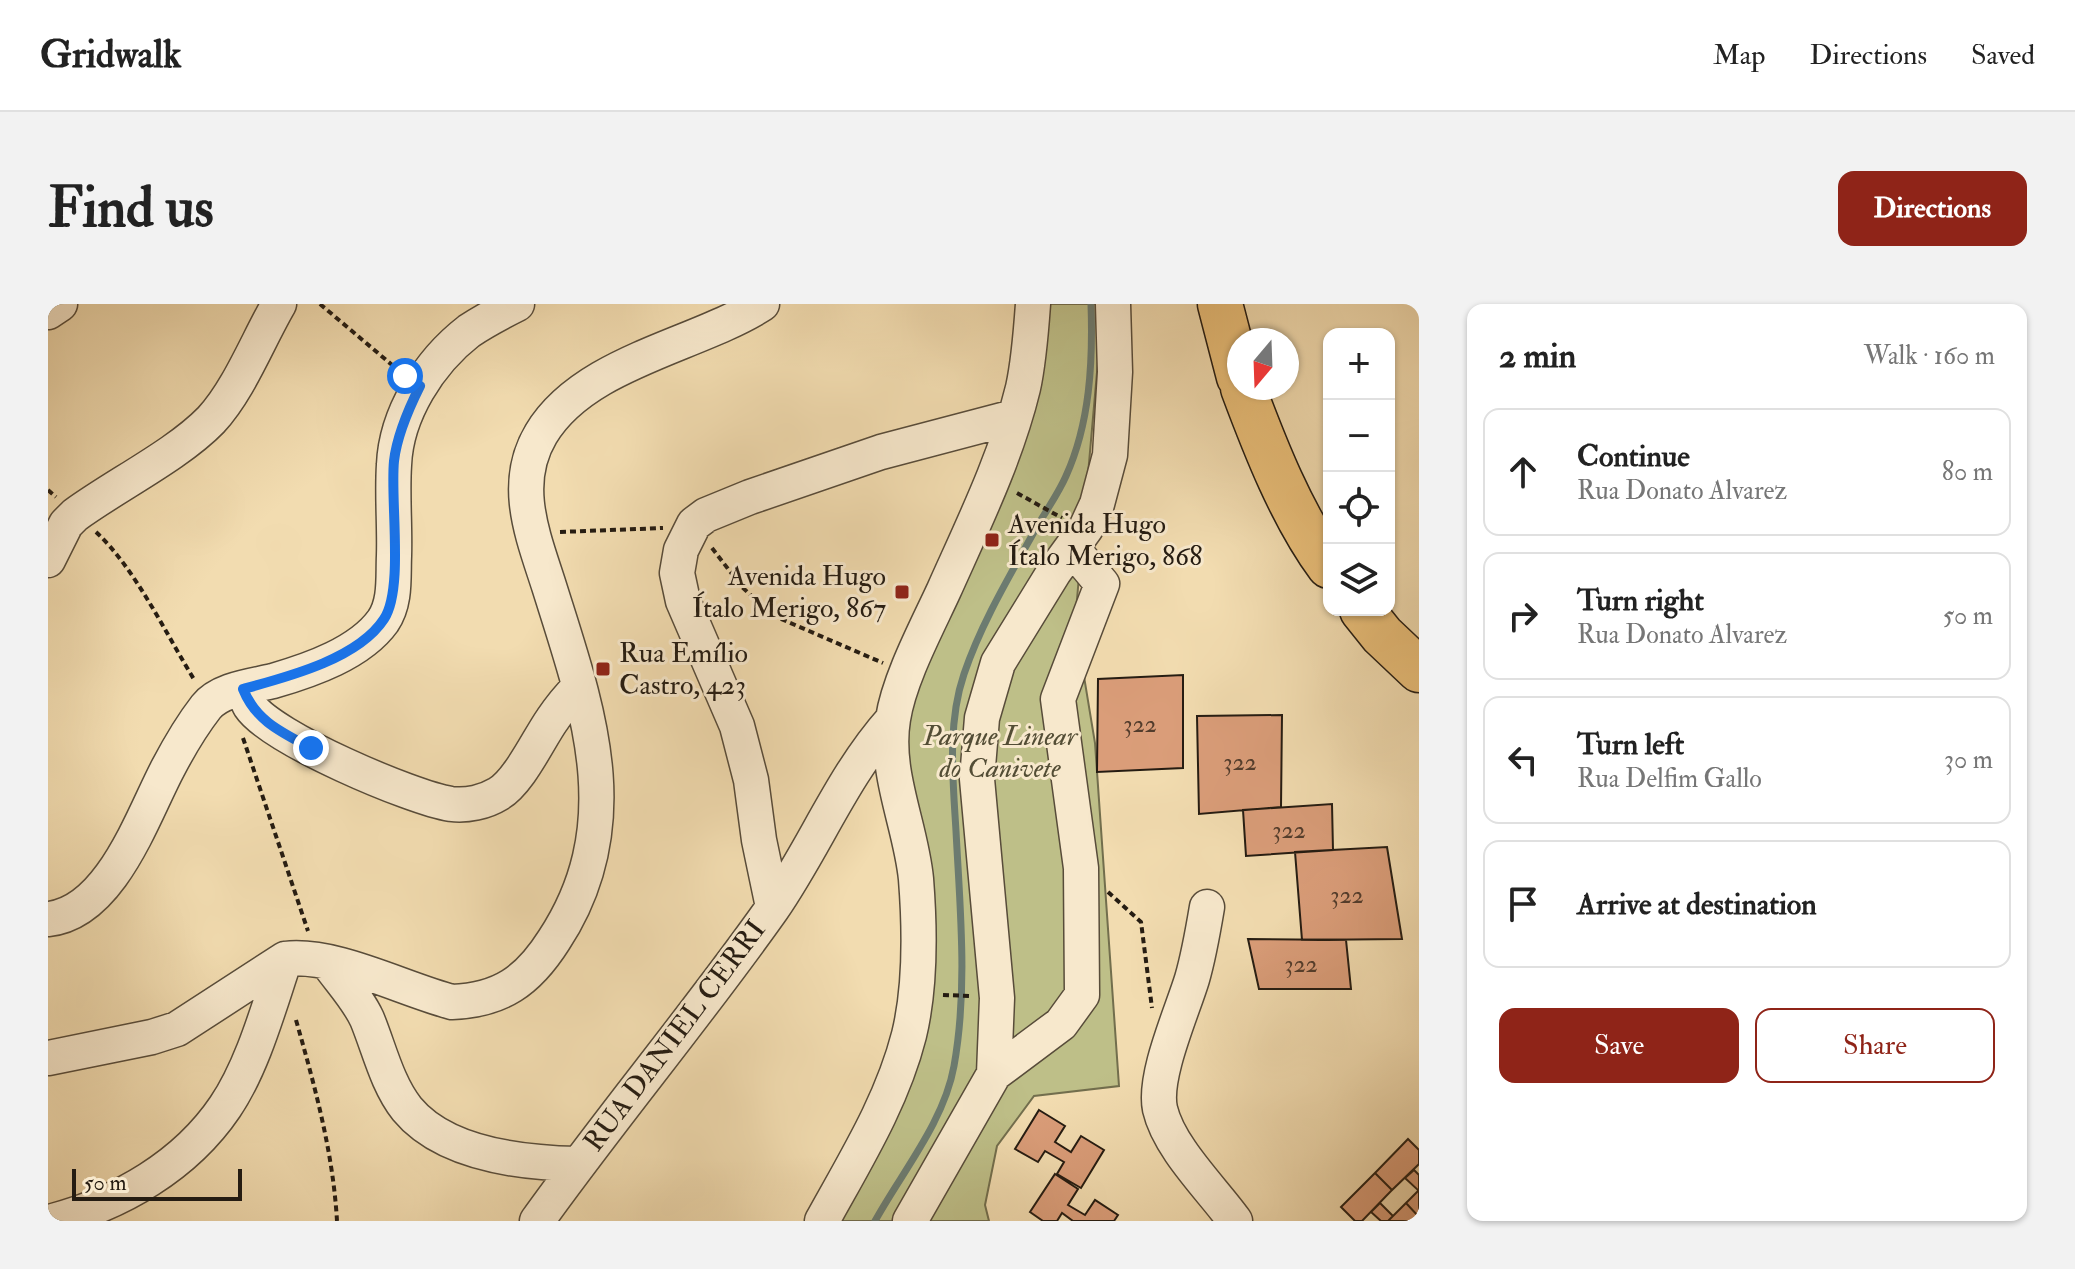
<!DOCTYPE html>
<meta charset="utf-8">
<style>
:root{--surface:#fff;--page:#f2f2f2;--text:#222;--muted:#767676;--line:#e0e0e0;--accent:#8f2418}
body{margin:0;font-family:"IM FELL Double Pica",serif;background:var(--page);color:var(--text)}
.controls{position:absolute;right:24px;top:24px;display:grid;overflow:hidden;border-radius:16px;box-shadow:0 2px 6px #0004}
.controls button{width:72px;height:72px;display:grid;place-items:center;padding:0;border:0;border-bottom:2px solid var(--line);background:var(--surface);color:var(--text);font:40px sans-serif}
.compass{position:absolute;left:1179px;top:24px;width:72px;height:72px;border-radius:50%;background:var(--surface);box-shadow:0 2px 6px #0004;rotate:199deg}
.scale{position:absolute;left:24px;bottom:20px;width:170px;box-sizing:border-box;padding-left:8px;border:4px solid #251c12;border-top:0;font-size:22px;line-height:28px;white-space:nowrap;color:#251c12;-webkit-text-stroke:6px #f7e8cc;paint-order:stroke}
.stop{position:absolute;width:24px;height:24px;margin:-18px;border:6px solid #1a73e8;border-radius:50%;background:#fff}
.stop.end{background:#1a73e8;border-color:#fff;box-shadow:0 2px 8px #0008}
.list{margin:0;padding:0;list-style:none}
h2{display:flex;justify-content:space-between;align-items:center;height:104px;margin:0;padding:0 32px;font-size:34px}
h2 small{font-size:26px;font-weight:400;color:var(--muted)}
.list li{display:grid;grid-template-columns:52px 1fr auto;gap:24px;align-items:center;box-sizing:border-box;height:128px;margin:0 16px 16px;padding:0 16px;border:2px solid var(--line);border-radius:16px}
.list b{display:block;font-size:30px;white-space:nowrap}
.list p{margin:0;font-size:26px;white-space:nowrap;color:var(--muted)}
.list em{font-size:26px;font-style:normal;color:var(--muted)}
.actions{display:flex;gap:16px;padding:24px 32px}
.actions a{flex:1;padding:18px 0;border:2px solid var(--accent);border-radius:16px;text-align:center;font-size:28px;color:var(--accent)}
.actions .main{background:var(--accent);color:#fff}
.icon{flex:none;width:44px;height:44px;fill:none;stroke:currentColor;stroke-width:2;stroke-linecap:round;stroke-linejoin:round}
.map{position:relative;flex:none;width:1371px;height:917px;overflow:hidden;border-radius:16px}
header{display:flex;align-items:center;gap:48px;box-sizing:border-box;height:112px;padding:0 40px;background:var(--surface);border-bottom:2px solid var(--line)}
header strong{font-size:38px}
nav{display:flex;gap:44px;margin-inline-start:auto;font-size:28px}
.intro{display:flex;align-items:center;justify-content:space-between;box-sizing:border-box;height:192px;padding:0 48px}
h1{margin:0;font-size:56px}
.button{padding:20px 36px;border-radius:16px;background:var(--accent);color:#fff;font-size:28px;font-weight:700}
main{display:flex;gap:48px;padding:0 48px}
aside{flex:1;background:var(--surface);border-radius:16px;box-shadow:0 2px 6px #0004}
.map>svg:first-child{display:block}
.green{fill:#bebf88;stroke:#726e4d;stroke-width:2}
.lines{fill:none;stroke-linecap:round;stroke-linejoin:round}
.stream{stroke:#6c7b70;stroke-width:7}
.building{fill:#da9d79;stroke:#251c12;stroke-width:2}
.minor-casing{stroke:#584c3a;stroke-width:37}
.major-casing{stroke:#251c12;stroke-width:47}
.path{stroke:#251c12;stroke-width:4;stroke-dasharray:6 4;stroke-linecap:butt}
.minor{stroke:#f7e8cc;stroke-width:34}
.major{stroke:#e9be78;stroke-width:44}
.route{stroke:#1a73e8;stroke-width:10}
.poi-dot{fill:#8f2418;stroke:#f7e8cc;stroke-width:3}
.labels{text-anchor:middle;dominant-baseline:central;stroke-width:6;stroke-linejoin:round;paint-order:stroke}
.number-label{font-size:24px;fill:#523c2c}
.poi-label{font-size:28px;fill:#251c12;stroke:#f7e8cc;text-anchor:start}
.park-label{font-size:28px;font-style:italic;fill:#534d35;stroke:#f7e8cc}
.street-label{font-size:28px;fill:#251c12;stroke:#f7e8cc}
</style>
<header>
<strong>Gridwalk</strong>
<nav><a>Map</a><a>Directions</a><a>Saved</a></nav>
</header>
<div class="intro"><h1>Find us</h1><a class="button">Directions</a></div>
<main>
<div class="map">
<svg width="1371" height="917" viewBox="0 0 1371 917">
<rect width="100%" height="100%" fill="#f2dcb0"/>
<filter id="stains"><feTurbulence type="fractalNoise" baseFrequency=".0025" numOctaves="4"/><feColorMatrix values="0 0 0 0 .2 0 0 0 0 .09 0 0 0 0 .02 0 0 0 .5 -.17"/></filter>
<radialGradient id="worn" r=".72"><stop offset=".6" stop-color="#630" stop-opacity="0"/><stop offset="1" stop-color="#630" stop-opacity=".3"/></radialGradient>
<path class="green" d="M 990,0 L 1055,0 L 1027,318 L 1047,439 L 1071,782 L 986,792 L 949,842 L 937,901 L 941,917 L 783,917 L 871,732 L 854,411 Z"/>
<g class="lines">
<path class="stream" d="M 827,917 C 854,868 896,818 906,762 C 920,684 912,605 908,527 C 905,476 899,420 916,370 C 934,317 964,268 991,219 C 1000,204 1011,188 1018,172 C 1042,119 1045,58 1043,0"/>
</g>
<path class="building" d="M 1135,371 L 1135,464 L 1049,468 L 1050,375 Z
M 1234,411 L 1233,503 L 1151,510 L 1149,412 Z
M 1284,500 L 1285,546 L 1198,552 L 1195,506 Z
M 1339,543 L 1354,635 L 1254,636 L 1247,548 Z
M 1200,635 L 1298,636 L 1303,685 L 1211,685 Z
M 991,806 L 1017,822 L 1007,838 L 1023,848 L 1033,832 L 1056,846 L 1033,884 L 1009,870 L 1016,858 L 997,847 L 990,858 L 967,845 Z
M 1360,835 L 1371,846 L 1371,860 L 1344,886 L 1327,869 Z
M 1366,866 L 1371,871 L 1371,887 L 1357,874 Z
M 1327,869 L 1344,886 L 1314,917 L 1307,917 L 1293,903 Z
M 1007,870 L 1030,885 L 1020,901 L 1037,911 L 1047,896 L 1070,911 L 1066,917 L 1025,917 L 1014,909 L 1009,917 L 995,917 L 982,908 Z
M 1371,886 L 1371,913 L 1358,899 Z
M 1332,899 L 1345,912 L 1340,917 L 1333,917 L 1323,908 Z
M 1358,899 L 1371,913 L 1371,917 L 1340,917 Z"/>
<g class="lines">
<defs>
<path id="minor" d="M 0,8 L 12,0
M 0,256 L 18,220 L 27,211 C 68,181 129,151 163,116 C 191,86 210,36 231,0
M 195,385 C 197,390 199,397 202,402 C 223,434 364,494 403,500 C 419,502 437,498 450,490 C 471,478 490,436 504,416 C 512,404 521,393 531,383
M 725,603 L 711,536 L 703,476 L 689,422 L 635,297 L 629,269 L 633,246 L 646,220 L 658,211 L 702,193 L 833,148 L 966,113
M 1159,603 C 1155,627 1151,651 1144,675 C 1134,708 1105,772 1112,805 C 1121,844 1164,885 1187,917
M 0,615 C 63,609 95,511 120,464 C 131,443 144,421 158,403 C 172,385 205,382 225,377 C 263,366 312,349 335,317 C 348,298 345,273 346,252 C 347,222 344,191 346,161 C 348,110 381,58 421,27 C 436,17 453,8 469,0
M 280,659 C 293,677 310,695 319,715 C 331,744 339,780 359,805 C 397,851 475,859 530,860
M 0,754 L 104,733 L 129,725 L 237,655 C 287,649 354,685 404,698 C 453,696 480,677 506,636 C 583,519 539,403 501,282 C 485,232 463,180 493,130 C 536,58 648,42 714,0
M 946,770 L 1013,720 L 1034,691 L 1033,564 L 1010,395 L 1054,280 L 1024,244
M 5,917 C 72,899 137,862 177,803 C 205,762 221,702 237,655
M 489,917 C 565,811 649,711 724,605 C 767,543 794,472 845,415
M 774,917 C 807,857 844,798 861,731 C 873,682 872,626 868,575 C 863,522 836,469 845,415 C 851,375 879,323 896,286 C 925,221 958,154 975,84 C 981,57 983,28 985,0
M 862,917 L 946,770 L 949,694 L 929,475 L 934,414 L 950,359 L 1006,268 L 1038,224 L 1049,200 L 1062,151 L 1067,68 L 1065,0"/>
<path id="major" d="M 1172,0 L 1191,73
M 1195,84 C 1217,143 1244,212 1281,262
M 1314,306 L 1334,331 L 1371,366"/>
</defs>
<use href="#minor" class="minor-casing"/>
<use href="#major" class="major-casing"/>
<path class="path" d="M 272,0 L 350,66
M 0,186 L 8,193
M 969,189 L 1014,214
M 48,228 C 87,264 118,330 147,377
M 512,228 L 615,224
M 664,244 L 694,283 L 724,311 L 835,359
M 195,434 L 260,627
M 1060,588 L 1093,618 L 1104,704
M 895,691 L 922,692
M 248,716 C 267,783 285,848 289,917"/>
<use href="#minor" class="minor"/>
<use href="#major" class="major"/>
</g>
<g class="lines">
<path class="route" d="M 263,444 C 233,428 208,417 195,385 C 239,373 310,355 336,315 C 356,285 342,196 346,157 C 349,131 360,106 372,82 L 357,72"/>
</g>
<g class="poi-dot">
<rect x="936" y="228" width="16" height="16" rx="4"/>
<rect x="846" y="280" width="16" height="16" rx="4"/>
<rect x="547" y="357" width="16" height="16" rx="4"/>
</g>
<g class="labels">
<g class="number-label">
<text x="1092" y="420">322</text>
<text x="1192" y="458">322</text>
<text x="1241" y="526">322</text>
<text x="1299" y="591">322</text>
<text x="1253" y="660">322</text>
</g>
<g class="poi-label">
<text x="960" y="220">Avenida Hugo<tspan x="960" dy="32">Ítalo Merigo, 868</tspan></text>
<text x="838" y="272" text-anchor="end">Avenida Hugo<tspan x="838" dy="32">Ítalo Merigo, 867</tspan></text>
<text x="571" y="349">Rua Emílio<tspan x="571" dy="32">Castro, 423</tspan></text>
</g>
<g class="park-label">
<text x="952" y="432">Parque Linear<tspan x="952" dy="32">do Canivete</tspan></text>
</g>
<g class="street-label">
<text transform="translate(627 732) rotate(-53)">RUA DANIEL CERRI</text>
</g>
</g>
<rect width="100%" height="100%" filter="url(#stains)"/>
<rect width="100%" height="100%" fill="url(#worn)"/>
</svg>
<div class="controls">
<button>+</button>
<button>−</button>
<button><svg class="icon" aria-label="locate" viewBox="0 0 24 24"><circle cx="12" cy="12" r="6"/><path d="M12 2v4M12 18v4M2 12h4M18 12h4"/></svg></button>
<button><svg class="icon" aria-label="layers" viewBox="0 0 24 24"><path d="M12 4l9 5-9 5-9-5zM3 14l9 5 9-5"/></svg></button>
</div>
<svg class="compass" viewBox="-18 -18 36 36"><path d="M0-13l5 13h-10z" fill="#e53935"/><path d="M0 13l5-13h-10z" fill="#767676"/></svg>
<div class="scale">50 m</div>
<div class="stop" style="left:357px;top:72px"></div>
<div class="stop end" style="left:263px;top:444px"></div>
</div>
<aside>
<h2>2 min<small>Walk · 160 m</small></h2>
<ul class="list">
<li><svg class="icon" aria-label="ahead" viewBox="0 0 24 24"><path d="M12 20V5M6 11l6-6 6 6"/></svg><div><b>Continue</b><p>Rua Donato Alvarez</p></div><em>80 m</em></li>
<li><svg class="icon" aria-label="right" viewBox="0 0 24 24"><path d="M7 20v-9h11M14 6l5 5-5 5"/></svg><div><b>Turn right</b><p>Rua Donato Alvarez</p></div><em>50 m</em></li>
<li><svg class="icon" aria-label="left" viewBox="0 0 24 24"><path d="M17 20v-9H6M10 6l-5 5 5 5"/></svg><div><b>Turn left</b><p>Rua Delfim Gallo</p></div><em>30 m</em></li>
<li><svg class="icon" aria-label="arrive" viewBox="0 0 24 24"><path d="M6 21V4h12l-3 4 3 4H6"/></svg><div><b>Arrive at destination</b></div></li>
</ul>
<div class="actions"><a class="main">Save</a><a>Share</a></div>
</aside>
</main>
